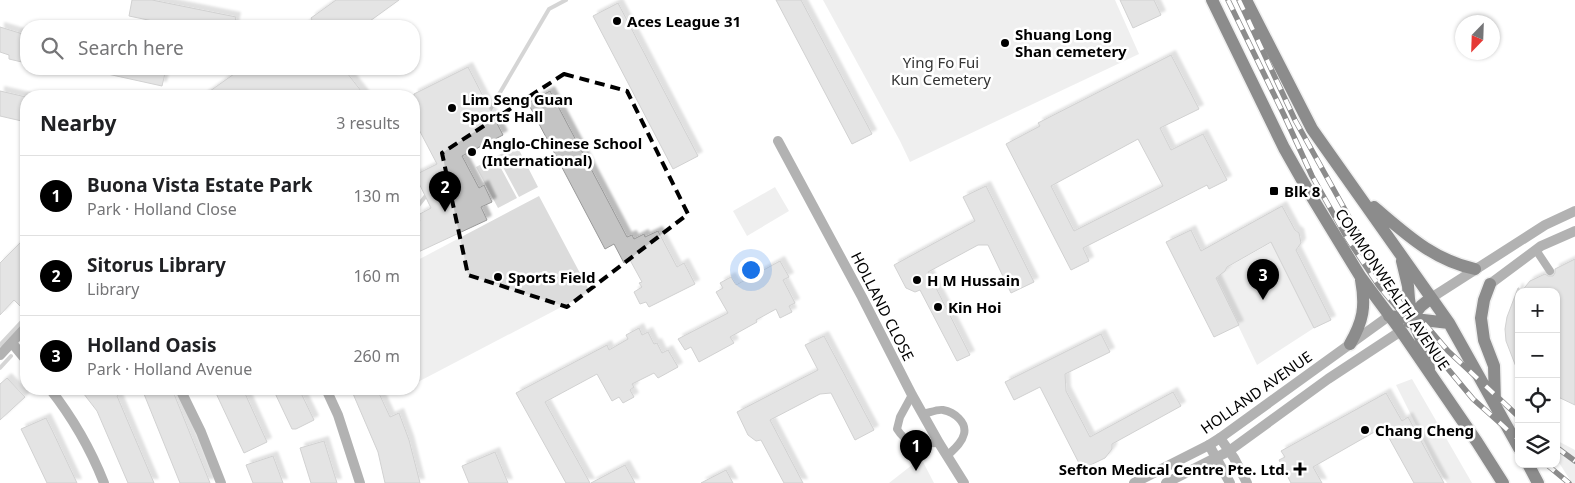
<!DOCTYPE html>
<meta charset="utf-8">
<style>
:root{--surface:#fff;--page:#f6f6f6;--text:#202124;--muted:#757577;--line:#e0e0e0;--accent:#000}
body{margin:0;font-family:"Noto Sans",sans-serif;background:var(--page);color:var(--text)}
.controls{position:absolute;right:15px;bottom:15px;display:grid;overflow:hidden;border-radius:10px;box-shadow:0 1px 4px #0004}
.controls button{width:45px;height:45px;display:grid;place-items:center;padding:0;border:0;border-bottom:1px solid var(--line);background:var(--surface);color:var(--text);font:25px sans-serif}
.compass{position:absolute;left:1455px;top:15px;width:45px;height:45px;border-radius:50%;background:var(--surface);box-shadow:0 1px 4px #0004;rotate:203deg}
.you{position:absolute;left:750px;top:269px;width:18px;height:18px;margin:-12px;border:4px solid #fff;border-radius:50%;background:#1a73e8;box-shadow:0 0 0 8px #1a73e833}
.badge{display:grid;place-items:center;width:32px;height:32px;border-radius:50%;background:var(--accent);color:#fff;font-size:16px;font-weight:700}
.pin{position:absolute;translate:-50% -41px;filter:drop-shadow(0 1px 2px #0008)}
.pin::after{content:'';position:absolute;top:26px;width:18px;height:15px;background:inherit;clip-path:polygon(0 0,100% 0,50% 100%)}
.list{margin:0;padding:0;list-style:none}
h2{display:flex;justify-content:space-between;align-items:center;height:65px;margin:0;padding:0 20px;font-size:21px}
h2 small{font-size:16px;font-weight:400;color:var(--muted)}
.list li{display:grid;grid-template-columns:32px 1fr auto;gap:15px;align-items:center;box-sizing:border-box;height:80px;padding:0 20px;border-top:1px solid var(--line)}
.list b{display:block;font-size:19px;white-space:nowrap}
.list p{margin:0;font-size:16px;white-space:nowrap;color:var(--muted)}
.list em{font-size:16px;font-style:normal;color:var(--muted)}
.icon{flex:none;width:28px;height:28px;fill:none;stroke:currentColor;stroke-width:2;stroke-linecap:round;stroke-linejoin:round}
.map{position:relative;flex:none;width:1575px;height:483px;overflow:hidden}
.search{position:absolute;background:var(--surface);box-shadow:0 1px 4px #0004;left:20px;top:20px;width:400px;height:55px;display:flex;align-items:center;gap:12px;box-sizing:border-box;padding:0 18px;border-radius:20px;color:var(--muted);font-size:19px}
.panel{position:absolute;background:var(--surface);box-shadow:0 1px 4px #0004;left:20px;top:90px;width:400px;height:305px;border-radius:20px}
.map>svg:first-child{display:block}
.green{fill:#dcdcdc}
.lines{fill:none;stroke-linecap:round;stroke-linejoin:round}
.stream{stroke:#a3a3a3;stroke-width:4}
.building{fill:#c4c4c4;stroke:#999;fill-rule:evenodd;filter:url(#shadow)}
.primary-casing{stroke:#dbdbdb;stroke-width:15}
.service{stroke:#555;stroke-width:8}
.minor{stroke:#555;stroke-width:10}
.tertiary{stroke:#555;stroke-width:10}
.primary{stroke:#000;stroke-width:12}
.rail-casing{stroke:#000;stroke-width:5.5}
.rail{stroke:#fff;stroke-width:4;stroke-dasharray:11;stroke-linecap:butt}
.marked{fill:none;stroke:#000;stroke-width:4;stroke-dasharray:10 6;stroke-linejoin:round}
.poi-dot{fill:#000;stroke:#fff;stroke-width:2}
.labels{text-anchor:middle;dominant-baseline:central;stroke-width:5;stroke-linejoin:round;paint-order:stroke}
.poi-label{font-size:15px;font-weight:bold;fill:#000;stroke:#fff;text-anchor:start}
.park-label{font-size:15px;fill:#333;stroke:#fff}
.street-label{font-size:15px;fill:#000;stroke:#fff}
</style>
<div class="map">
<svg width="1575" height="483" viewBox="0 0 1575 483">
<defs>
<filter id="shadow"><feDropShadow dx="4.5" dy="-4.5" stdDeviation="1" flood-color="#0004"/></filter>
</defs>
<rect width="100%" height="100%" fill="#fff"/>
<path class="green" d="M 823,0 L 1115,0 L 1139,54 L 910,162 L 900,141 Z
M 517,146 L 538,187 L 519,197 L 497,156 Z
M 495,157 L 517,198 L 498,208 L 476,167 Z
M 775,187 L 789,211 L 747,236 L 733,211 Z
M 539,196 L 590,292 L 416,383 L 414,378 L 414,262 Z
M 1276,240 L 1277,254 L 1314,328 L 1257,365 L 1214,275 Z
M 1412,379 L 1472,483 L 1447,483 L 1436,465 L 1396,385 Z
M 1556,440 L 1575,450 L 1575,483 L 1572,483 L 1556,458 Z
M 921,458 L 934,483 L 889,483 Z"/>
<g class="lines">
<path class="stream" d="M 488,113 L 549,9 L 566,0
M 414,211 L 428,193
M 24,344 L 26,341
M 0,345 L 26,317
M 0,368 L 11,356"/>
</g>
<path class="building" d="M 132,0 L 152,0 L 236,17 L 234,26 L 177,26 L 129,16 Z
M 336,0 L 399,0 L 363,26 L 304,26 L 312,20 L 311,18 Z
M 776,0 L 801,0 L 872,134 L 852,144 Z
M 1120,0 L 1154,0 L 1161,15 L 1133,28 Z
M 618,3 L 698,156 L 673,169 L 593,16 Z
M 0,27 L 26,35 L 26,63 L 9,59 L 9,55 L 0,52 Z
M 1171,55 L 1199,109 L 1160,128 L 1171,150 L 1203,134 L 1227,180 L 1209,189 L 1207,185 L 1083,248 L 1089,261 L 1071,270 L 1006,144 L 1040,126 L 1038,123 ZM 1138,139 L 1163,186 L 1074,231 L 1051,186 Z
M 468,67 L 503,135 L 462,156 L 479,188 L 484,185 L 492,202 L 481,207 L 487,220 L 414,254 L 414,228 L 420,221 L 418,215 L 431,208 L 415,175 L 437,164 L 414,120 L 414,94 Z
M 103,69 L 166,69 L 162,86 L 103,73 Z
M 241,69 L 344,69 L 365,96 L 203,96 Z
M 0,91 L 26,97 L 26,122 L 0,116 Z
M 550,91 L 627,237 L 632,235 L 634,239 L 644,234 L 645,237 L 658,231 L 677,267 L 684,263 L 695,284 L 649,307 L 646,302 L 640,304 L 634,292 L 642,287 L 639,283 L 642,282 L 630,260 L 624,263 L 614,244 L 605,249 L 528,103 Z
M 986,186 L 1034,282 L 1011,293 L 988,245 L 978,245 L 928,272 L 970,355 L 957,361 L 920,290 L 915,292 L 906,288 L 894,265 L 975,221 L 963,197 Z
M 1282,206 L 1295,230 L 1299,233 L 1301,243 L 1296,250 L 1331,320 L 1314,328 L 1271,242 L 1227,267 L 1225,271 L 1216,278 L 1239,325 L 1214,337 L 1166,242 L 1191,230 L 1201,251 Z
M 26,237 L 26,312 L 14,300 L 0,315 L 0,263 Z
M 1575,259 L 1575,405 L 1556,396 L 1556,292 L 1521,292 L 1530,281 L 1545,274 L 1548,276 L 1553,276 L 1555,273 L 1555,269 Z
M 780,261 L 789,277 L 783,280 L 795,303 L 789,306 L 792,312 L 780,318 L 776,309 L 756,320 L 757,322 L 730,337 L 734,343 L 699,362 L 691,347 L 685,350 L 678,339 L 728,313 L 716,292 L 723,288 L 720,283 L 731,277 L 736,285 Z
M 1518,288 L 1519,288 L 1518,372 L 1506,341 L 1505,329 L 1507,317 Z
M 639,328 L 642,335 L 648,332 L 654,344 L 657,343 L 662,353 L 668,350 L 678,367 L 658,378 L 654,373 L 632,384 L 634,387 L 630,390 L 634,397 L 623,403 L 619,397 L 612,401 L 597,374 L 545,402 L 590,483 L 566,483 L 516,393 L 607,345 L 609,350 L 628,339 L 626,335 Z
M 1101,334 L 1110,352 L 1065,374 L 1066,391 L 1090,437 L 1173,392 L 1181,406 L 1112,444 L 1112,449 L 1105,458 L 1082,469 L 1040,387 L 1014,400 L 1005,382 Z
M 824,336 L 874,430 L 855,440 L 831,393 L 820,394 L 770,420 L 803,483 L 784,483 L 761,440 L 756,441 L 748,435 L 737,412 L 818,370 L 805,345 Z
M 7,378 L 25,397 L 0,420 L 0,384 Z
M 80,389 L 127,389 L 117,396 L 154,483 L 128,483 L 97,411 Z
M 158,389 L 172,389 L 210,483 L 180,483 L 144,394 Z
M 214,389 L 243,389 L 267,442 L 244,453 Z
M 273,389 L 299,389 L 314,420 L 296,429 L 292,429 Z
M 351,389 L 377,389 L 390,417 L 399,413 L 409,440 L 420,483 L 385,483 L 378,452 Z
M 1386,393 L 1402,421 L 1408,417 L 1444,483 L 1414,483 L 1383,427 L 1313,467 L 1322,483 L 1291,483 L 1279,460 L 1285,457 L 1281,451 Z
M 46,418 L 52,430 L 77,483 L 47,483 L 27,441 L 21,429 Z
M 324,441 L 337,483 L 311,483 L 300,448 Z
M 495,452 L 508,483 L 469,483 L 462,466 Z
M 273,456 L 283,483 L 253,483 L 246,465 Z
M 625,465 L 635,483 L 591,483 Z
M 726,470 L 733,483 L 701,483 Z"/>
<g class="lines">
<defs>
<path id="primary" d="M 1212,0 L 1284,148 L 1310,194 L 1360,276 L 1401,331 L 1477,442 L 1503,483
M 1246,0 L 1312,129 L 1449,323 L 1519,448
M 1374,207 C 1406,234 1433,260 1475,269
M 1402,261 L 1408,286 L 1409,299 L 1412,318 L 1426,351 L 1429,369
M 1490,284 L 1484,300 L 1481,318 L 1484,340 L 1494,366 L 1495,403
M 1389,316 L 1449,323
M 1409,322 L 1421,306 L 1431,298
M 1350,344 C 1363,321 1366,307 1361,280
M 1528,464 L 1538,483"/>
</defs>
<use href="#primary" class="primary-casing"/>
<path class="service" d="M 1536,250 L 1550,271
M 912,395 L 900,417 L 897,429 C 908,447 921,443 939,443
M 923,414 C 929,413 937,409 943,410 C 954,412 967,422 964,434 C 962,443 953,450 947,456"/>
<path class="minor" d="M 778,141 L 862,297 L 912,395 L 939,443 L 964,483
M 12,343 L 26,360
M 0,355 L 26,327
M 50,389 C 72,417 91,450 104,483
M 180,389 L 201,432 L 221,483
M 326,389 L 338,415 L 360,483
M 1220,438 L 1234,458 L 1247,483
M 1209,445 L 1230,483"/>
<path class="tertiary" d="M 1490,284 L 1541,246 L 1575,231
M 1431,298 L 1545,225 L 1575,211
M 1134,483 L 1209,445 L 1220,438 L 1389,316
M 1166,483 L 1229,451 L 1328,379 L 1401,331"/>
<use href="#primary" class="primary"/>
<defs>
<path id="rail" d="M 1228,0 L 1284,115 L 1312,176 L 1347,238 L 1379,286 L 1473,399 L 1519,440
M 1239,0 L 1295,120 L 1363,242 L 1394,288 L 1448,351 L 1519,417
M 1556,447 L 1575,461
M 1546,464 L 1569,483"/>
</defs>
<use href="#rail" class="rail-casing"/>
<use href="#rail" class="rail"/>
</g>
<path d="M0 0H1575V483H0ZM 564,74 L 627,91 L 688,214 L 567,307 L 468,275 L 442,153 Z" fill="#fff" fill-opacity=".55" fill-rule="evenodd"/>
<path class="marked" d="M 564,74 L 627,91 L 688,214 L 567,307 L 468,275 L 442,153 Z"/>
<g class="poi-dot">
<circle cx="617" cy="21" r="5"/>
<circle cx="1005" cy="43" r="5"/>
<circle cx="452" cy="108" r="5"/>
<circle cx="472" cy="152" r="5"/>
<rect x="1269" y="186" width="10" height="10" rx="2.5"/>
<circle cx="498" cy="277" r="5"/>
<circle cx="917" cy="280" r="5"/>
<circle cx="938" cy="307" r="5"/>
<circle cx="1365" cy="430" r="5"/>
<path d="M1297.5 461.5h5v5h5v5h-5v5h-5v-5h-5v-5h5z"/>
</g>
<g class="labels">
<g class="poi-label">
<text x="627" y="21">Aces League 31</text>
<text x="1015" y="34">Shuang Long<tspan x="1015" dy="17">Shan cemetery</tspan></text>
<text x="462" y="99">Lim Seng Guan<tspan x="462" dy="17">Sports Hall</tspan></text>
<text x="482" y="143">Anglo-Chinese School<tspan x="482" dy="17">(International)</tspan></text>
<text x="1284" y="191">Blk 8</text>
<text x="508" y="277">Sports Field</text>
<text x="927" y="280">H M Hussain</text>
<text x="948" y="307">Kin Hoi</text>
<text x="1375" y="430">Chang Cheng</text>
<text x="1289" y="469" text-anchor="end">Sefton Medical Centre Pte. Ltd.</text>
</g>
<g class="park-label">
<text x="941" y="62">Ying Fo Fui<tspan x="941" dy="17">Kun Cemetery</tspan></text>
</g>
<g class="street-label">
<text transform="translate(1393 289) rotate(56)">COMMONWEALTH AVENUE</text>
<text transform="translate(883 306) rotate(63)">HOLLAND CLOSE</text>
<text transform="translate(1256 392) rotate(-35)">HOLLAND AVENUE</text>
</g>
</g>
</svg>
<div class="controls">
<button>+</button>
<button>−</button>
<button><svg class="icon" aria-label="locate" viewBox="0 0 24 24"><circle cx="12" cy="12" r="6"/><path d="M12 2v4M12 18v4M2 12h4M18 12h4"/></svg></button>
<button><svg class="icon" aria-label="layers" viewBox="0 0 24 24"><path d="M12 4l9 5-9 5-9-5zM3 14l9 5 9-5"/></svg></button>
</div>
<svg class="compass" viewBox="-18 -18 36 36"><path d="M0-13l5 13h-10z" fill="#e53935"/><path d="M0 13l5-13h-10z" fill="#757577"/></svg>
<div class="you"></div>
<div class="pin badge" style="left:916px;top:471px">1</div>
<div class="pin badge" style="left:445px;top:212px">2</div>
<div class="pin badge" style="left:1263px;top:300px">3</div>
<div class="search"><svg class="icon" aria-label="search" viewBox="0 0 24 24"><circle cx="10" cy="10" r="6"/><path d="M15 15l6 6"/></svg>Search here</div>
<section class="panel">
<h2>Nearby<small>3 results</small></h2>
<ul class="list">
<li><span class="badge">1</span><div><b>Buona Vista Estate Park</b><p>Park · Holland Close</p></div><em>130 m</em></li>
<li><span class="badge">2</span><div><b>Sitorus Library</b><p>Library</p></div><em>160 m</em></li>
<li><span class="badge">3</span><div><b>Holland Oasis</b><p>Park · Holland Avenue</p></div><em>260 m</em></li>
</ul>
</section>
</div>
